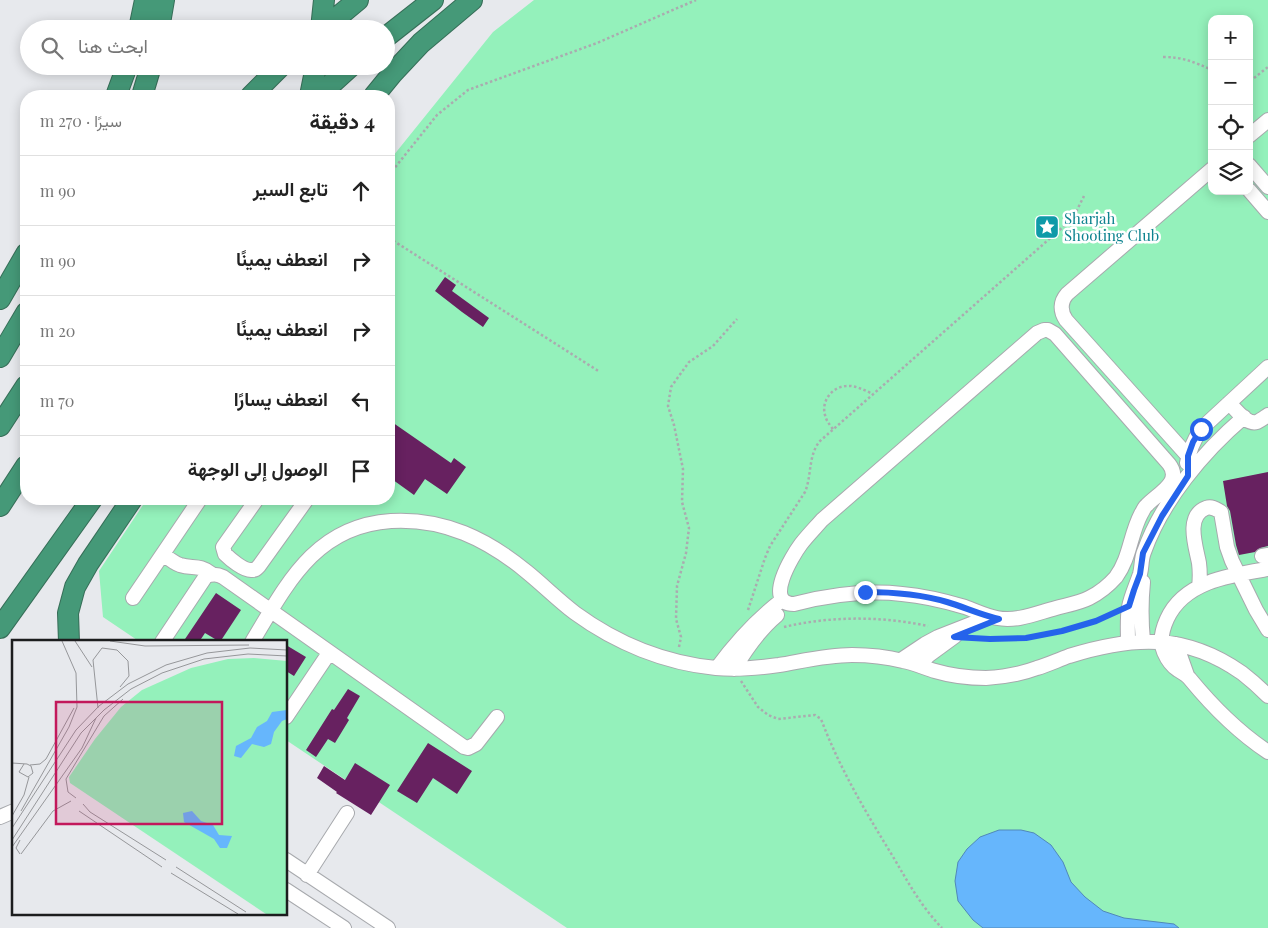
<!DOCTYPE html>
<html lang="ar">
<meta charset="utf-8">
<style>
:root{--surface:#fff;--page:#f2f2f2;--text:#222;--muted:#767676;--line:#e0e0e0}
body{margin:0;font-family:"Playfair Display",Vazirmatn,serif;background:var(--page);color:var(--text);direction:rtl}
.controls{position:absolute;right:15px;top:15px;display:grid;overflow:hidden;border-radius:10px;box-shadow:0 2px 12px #0003}
.controls button{width:45px;height:45px;display:grid;place-items:center;padding:0;border:0;border-bottom:1px solid var(--line);background:var(--surface);color:var(--text);font:25px sans-serif}
.stop{position:absolute;width:15px;height:15px;margin:-11px;border:4px solid #2563eb;border-radius:50%;background:#fff}
.stop.end{background:#2563eb;border-color:#fff;box-shadow:0 1px 5px #0008}
.list{margin:0;padding:0;list-style:none}
h2{display:flex;justify-content:space-between;align-items:center;height:65px;margin:0;padding:0 20px;font-size:21px}
h2 small{font-size:16px;font-weight:400;color:var(--muted)}
.list li{display:grid;grid-template-columns:32px 1fr auto;gap:15px;align-items:center;box-sizing:border-box;height:70px;padding:0 20px;border-top:1px solid var(--line)}
.list b{display:block;font-size:19px;white-space:nowrap}
.list em{font-size:16px;font-style:normal;color:var(--muted)}
.icon{flex:none;width:28px;height:28px;fill:none;stroke:currentColor;stroke-width:2;stroke-linecap:round;stroke-linejoin:round}
.map{position:relative;flex:none;width:1268px;height:928px;overflow:hidden;direction:ltr}
.search{position:absolute;background:var(--surface);box-shadow:0 2px 12px #0003;left:20px;top:20px;width:375px;height:55px;display:flex;align-items:center;gap:12px;box-sizing:border-box;padding:0 18px;border-radius:28px;color:var(--muted);font-size:19px}
.panel{position:absolute;background:var(--surface);box-shadow:0 2px 12px #0003;left:20px;top:90px;width:375px;height:415px;border-radius:20px;direction:rtl}
.map>svg:first-child{display:block}
.green{fill:#94f1bb;fill-rule:evenodd}
.water{fill:#66b6fc;stroke:#5088b9}
.building{fill:#672160}
.lines{fill:none;stroke-linecap:round;stroke-linejoin:round}
.minor-casing{stroke:#a7a9ad;stroke-width:16}
.highway-casing{stroke:#376e58;stroke-width:22}
.path{stroke:#aaabaf;stroke-width:2.5;stroke-dasharray:2.5 2.5;stroke-linecap:butt}
.minor{stroke:#fff;stroke-width:14}
.highway{stroke:#459978;stroke-width:20}
.route{stroke:#2563eb;stroke-width:6}
.labels{text-anchor:middle;dominant-baseline:central;stroke-width:5;stroke-linejoin:round;paint-order:stroke}
.culture-label{font-size:15px;fill:#0d838f;stroke:#fff;text-anchor:start}
.inset-road{fill:none;stroke:#96979a;stroke-width:1}
.view{fill:#c2185b;fill-opacity:0.15;stroke:#c2185b;stroke-width:2.5}
.inset-edge{fill:none;stroke:#1c1d1e;stroke-width:2.5}
</style>
<div class="map">
<svg width="1268" height="928" viewBox="0 0 1268 928">
<rect width="100%" height="100%" fill="#e7e9ed"/>
<path class="green" d="M 534,0 L 1268,0 L 1268,928 L 567,928 L 286,740 L 286,642 L 140,642 L 103,617 L 99,571 L 147,499 L 389,499 L 389,161 L 493,32 ZM 1212,19 L 1249,19 L 1249,191 L 1212,191 Z"/>
<path class="water" d="M 999,830 L 1021,830 L 1034,833 L 1051,845 L 1063,862 L 1071,882 L 1085,897 L 1103,911 L 1124,918 L 1174,924 L 1179,928 L 983,928 L 973,920 L 958,901 L 955,881 L 958,862 L 967,849 L 980,837 Z"/>
<path class="building" d="M 445,277 L 456,285 L 452,291 L 489,318 L 483,327 L 462,312 L 435,291 Z
M 389,420 L 451,463 L 454,458 L 466,467 L 447,494 L 425,479 L 414,495 L 389,477 Z
M 1268,472 L 1268,546 L 1260,548 L 1255,552 L 1239,555 L 1236,545 L 1230,511 L 1227,506 L 1223,481 Z
M 216,593 L 241,610 L 220,642 L 205,633 L 199,642 L 183,642 Z
M 286,645 L 306,657 L 294,676 L 286,671 Z
M 348,689 L 360,696 L 347,718 L 349,720 L 335,743 L 328,739 L 316,757 L 306,750 L 332,709 L 334,710 Z
M 428,743 L 472,771 L 457,794 L 433,778 L 417,803 L 397,791 Z
M 355,763 L 390,785 L 371,815 L 336,793 L 337,792 L 317,778 L 324,766 L 345,780 Z"/>
<g class="lines">
<defs>
<path id="minor" d="M 1249,136 L 1268,120
M 1249,165 L 1268,187
M 1249,190 L 1268,212
M 1044,330 L 1048,330 L 1055,334 L 1169,464 C 1183,482 1157,494 1147,505 C 1144,507 1143,511 1141,514 C 1130,535 1130,558 1116,577 C 1109,585 1099,593 1089,598 C 1079,603 1067,605 1056,608 C 1037,613 1017,622 997,618 C 986,616 976,611 965,607 C 945,601 924,596 902,594 C 866,590 829,595 794,604 C 763,604 792,556 801,544 C 808,535 815,528 822,520 L 1037,333 Z
M 1229,403 C 1236,409 1246,425 1257,422 C 1261,420 1265,417 1268,415
M 1188,456 L 1066,320 C 1060,311 1060,302 1067,294 L 1212,169
M 1187,463 C 1189,450 1194,440 1201,429 L 1268,367
M 257,499 L 223,547 L 225,554 C 230,559 244,571 252,570 C 256,570 256,569 259,566 L 307,499
M 163,554 C 168,558 174,563 180,565 C 193,569 199,564 212,574
M 1262,556 L 1268,555
M 1268,569 C 1231,575 1184,581 1167,619 C 1162,630 1159,641 1164,652 C 1167,659 1172,666 1178,670 C 1183,673 1187,675 1190,679 C 1213,707 1238,732 1268,752
M 1199,587 C 1200,579 1200,571 1199,563 C 1196,547 1185,516 1206,508 C 1212,506 1216,509 1221,512 L 1227,547 L 1232,561 L 1256,610 L 1268,630
M 133,598 L 200,499
M 1143,641 C 1141,620 1141,602 1143,582
M 162,642 L 206,576 C 213,574 217,574 223,577 L 464,747 L 468,748 L 476,744 L 497,717
M 252,642 C 287,584 315,526 391,521 C 444,518 487,539 527,572 C 543,585 558,600 575,613 C 616,643 665,663 716,668 C 737,670 758,668 779,665 C 803,661 827,655 852,655 C 869,655 887,657 903,661 C 914,663 925,668 935,671 C 952,676 969,678 986,678 C 1003,677 1021,674 1037,668 C 1047,665 1058,660 1069,656 C 1133,636 1185,633 1242,673 C 1251,680 1260,688 1268,696
M 1128,642 C 1128,630 1127,619 1129,607 C 1131,596 1136,586 1140,574 C 1142,567 1141,559 1144,552 C 1162,501 1203,452 1244,417
M 1176,644 L 1187,675
M 901,660 L 925,644 L 938,637 L 989,617
M 918,665 L 929,655 L 955,636
M 717,668 C 736,642 756,620 782,600
M 734,669 C 746,649 759,630 777,615
M 286,717 L 329,653
M 0,817 L 14,811
M 286,860 L 388,928
M 307,875 L 347,813
M 286,890 L 344,928"/>
<path id="highway" d="M 139,29 L 145,0
M 159,29 L 164,0
M 321,29 L 324,0
M 323,29 L 358,0
M 386,37 L 433,0
M 116,96 L 127,66
M 142,96 L 151,66
M 251,96 L 281,66
M 310,96 L 316,66
M 318,96 L 351,66
M 374,96 L 392,74 L 421,43 L 472,0
M 0,299 L 26,254
M 0,357 L 26,313
M 0,426 L 26,386
M 0,506 L 26,466
M 0,628 L 92,499
M 69,642 L 68,613 L 75,587 L 88,564 L 132,499"/>
</defs>
<use href="#minor" class="minor-casing"/>
<use href="#highway" class="highway-casing"/>
<path class="path" d="M 1163,57 C 1183,57 1194,62 1212,70
M 1249,78 L 1254,78 L 1268,67
M 389,175 L 437,115 L 468,90 L 597,43 L 696,0
M 389,238 L 600,372
M 833,429 C 829,424 826,420 825,415 C 821,401 832,387 846,386 C 855,385 864,390 873,394
M 748,610 L 765,558 L 770,546 L 805,492 C 812,475 808,455 820,441 L 1064,226 L 1076,212 L 1084,196
M 784,627 C 830,616 881,616 928,626
M 973,638 C 1022,642 1070,633 1114,613
M 679,647 L 681,637 L 676,619 L 677,586 L 686,553 L 689,528 L 682,502 L 683,469 L 674,425 L 668,406 L 671,387 L 689,362 L 713,346 L 737,319
M 741,681 L 758,707 L 768,715 L 778,719 L 815,715 L 821,719 C 839,767 865,811 892,855 C 908,882 920,905 942,928"/>
<use href="#minor" class="minor"/>
<use href="#highway" class="highway"/>
</g>
<g class="lines">
<path class="route" d="M 865,592 C 893,592 920,594 947,602 C 964,607 981,615 999,619 L 954,637 L 990,639 L 1026,638 L 1062,631 L 1096,621 L 1129,606 L 1134,590 L 1140,574 L 1143,553 L 1162,516 L 1188,476 L 1188,456 L 1193,442 L 1201,429"/>
</g>
<defs>
<symbol id="sight-square" viewBox="-11 -11 22 22"><rect x="-9" y="-9" width="18" height="18" rx="4" fill="#0f9aa8" stroke="#fff"/><path d="M0-6L1.8-2.2L6-1.7L2.9 1.2L3.7 5.4L0 3.3L-3.7 5.4L-2.9 1.2L-6-1.7L-1.8-2.2Z" fill="#fff"/></symbol>
</defs>
<g fill-rule="evenodd">
<use href="#sight-square" x="1033" y="213" width="28" height="28"/>
</g>
<g class="labels">
<g class="culture-label">
<text x="1064" y="218">Sharjah<tspan x="1064" dy="17">Shooting Club</tspan></text>
</g>
</g>
<g transform="translate(12 640)">
<rect width="275" height="275" fill="#e7e9ed"/>
<path d="M 242,18 L 275,21 L 275,274 L 254,274 L 58,143 L 57,137 L 83,99 L 109,67 L 130,50 L 179,28 L 216,19 Z" fill="#94f1bb"/>
<path d="M 275,70 L 275,79 L 270,81 L 262,92 L 259,104 L 252,107 L 240,104 L 229,118 L 222,116 L 224,106 L 239,98 L 245,87 L 255,81 L 260,72 ZM 180,171 L 189,181 L 201,185 L 207,195 L 220,196 L 215,208 L 208,208 L 202,199 L 172,182 L 171,173 Z" fill="#66b6fc"/>
<path class="inset-road" d="M 63,1 L 80,27M 98,1 L 133,6 L 237,5M 86,68 L 81,20 L 90,8 L 105,10 L 116,21 L 117,36 L 108,47M 0,123 L 15,124 L 19,126 L 21,133 L 16,137 L 7,132 L 12,124M 18,125 L 28,124 L 34,119 L 62,68M 64,158 L 56,152 L 54,139 L 92,76 L 111,59M 71,164 L 78,172 L 154,220M 9,171 L 57,87 L 65,67 L 64,33 L 50,1M 67,171 L 150,227M 0,176 L 12,155 L 17,137M 0,188 L 64,90 L 87,66 L 116,44 L 154,25 L 195,13 L 238,8 L 275,10M 0,200 L 69,93 L 92,70 L 119,49 L 150,33 L 192,19 L 236,14 L 275,16M 8,200 L 4,208 L 8,214M 0,207 L 70,108 L 84,78M 9,214 L 41,171 L 59,161M 164,227 L 234,272M 159,233 L 226,274"/>
<path class="view" d="M 44,62 L 210,62 L 210,184 L 44,184 Z"/>
<rect width="275" height="275" class="inset-edge"/>
</g>
</svg>
<div class="controls">
<button>+</button>
<button>−</button>
<button><svg class="icon" aria-label="locate" viewBox="0 0 24 24"><circle cx="12" cy="12" r="6"/><path d="M12 2v4M12 18v4M2 12h4M18 12h4"/></svg></button>
<button><svg class="icon" aria-label="layers" viewBox="0 0 24 24"><path d="M12 4l9 5-9 5-9-5zM3 14l9 5 9-5"/></svg></button>
</div>
<div class="stop" style="left:1201px;top:429px"></div>
<div class="stop end" style="left:865px;top:592px"></div>
<div class="search"><svg class="icon" aria-label="search" viewBox="0 0 24 24"><circle cx="10" cy="10" r="6"/><path d="M15 15l6 6"/></svg>ابحث هنا</div>
<section class="panel">
<h2>4 دقيقة<small>سيرًا · 270 m</small></h2>
<ul class="list">
<li><svg class="icon" aria-label="ahead" viewBox="0 0 24 24"><path d="M12 20V5M6 11l6-6 6 6"/></svg><div><b>تابع السير</b></div><em>90 m</em></li>
<li><svg class="icon" aria-label="right" viewBox="0 0 24 24"><path d="M7 20v-9h11M14 6l5 5-5 5"/></svg><div><b>انعطف يمينًا</b></div><em>90 m</em></li>
<li><svg class="icon" aria-label="right" viewBox="0 0 24 24"><path d="M7 20v-9h11M14 6l5 5-5 5"/></svg><div><b>انعطف يمينًا</b></div><em>20 m</em></li>
<li><svg class="icon" aria-label="left" viewBox="0 0 24 24"><path d="M17 20v-9H6M10 6l-5 5 5 5"/></svg><div><b>انعطف يسارًا</b></div><em>70 m</em></li>
<li><svg class="icon" aria-label="arrive" viewBox="0 0 24 24"><path d="M6 21V4h12l-3 4 3 4H6"/></svg><div><b>الوصول إلى الوجهة</b></div></li>
</ul>
</section>
</div>
